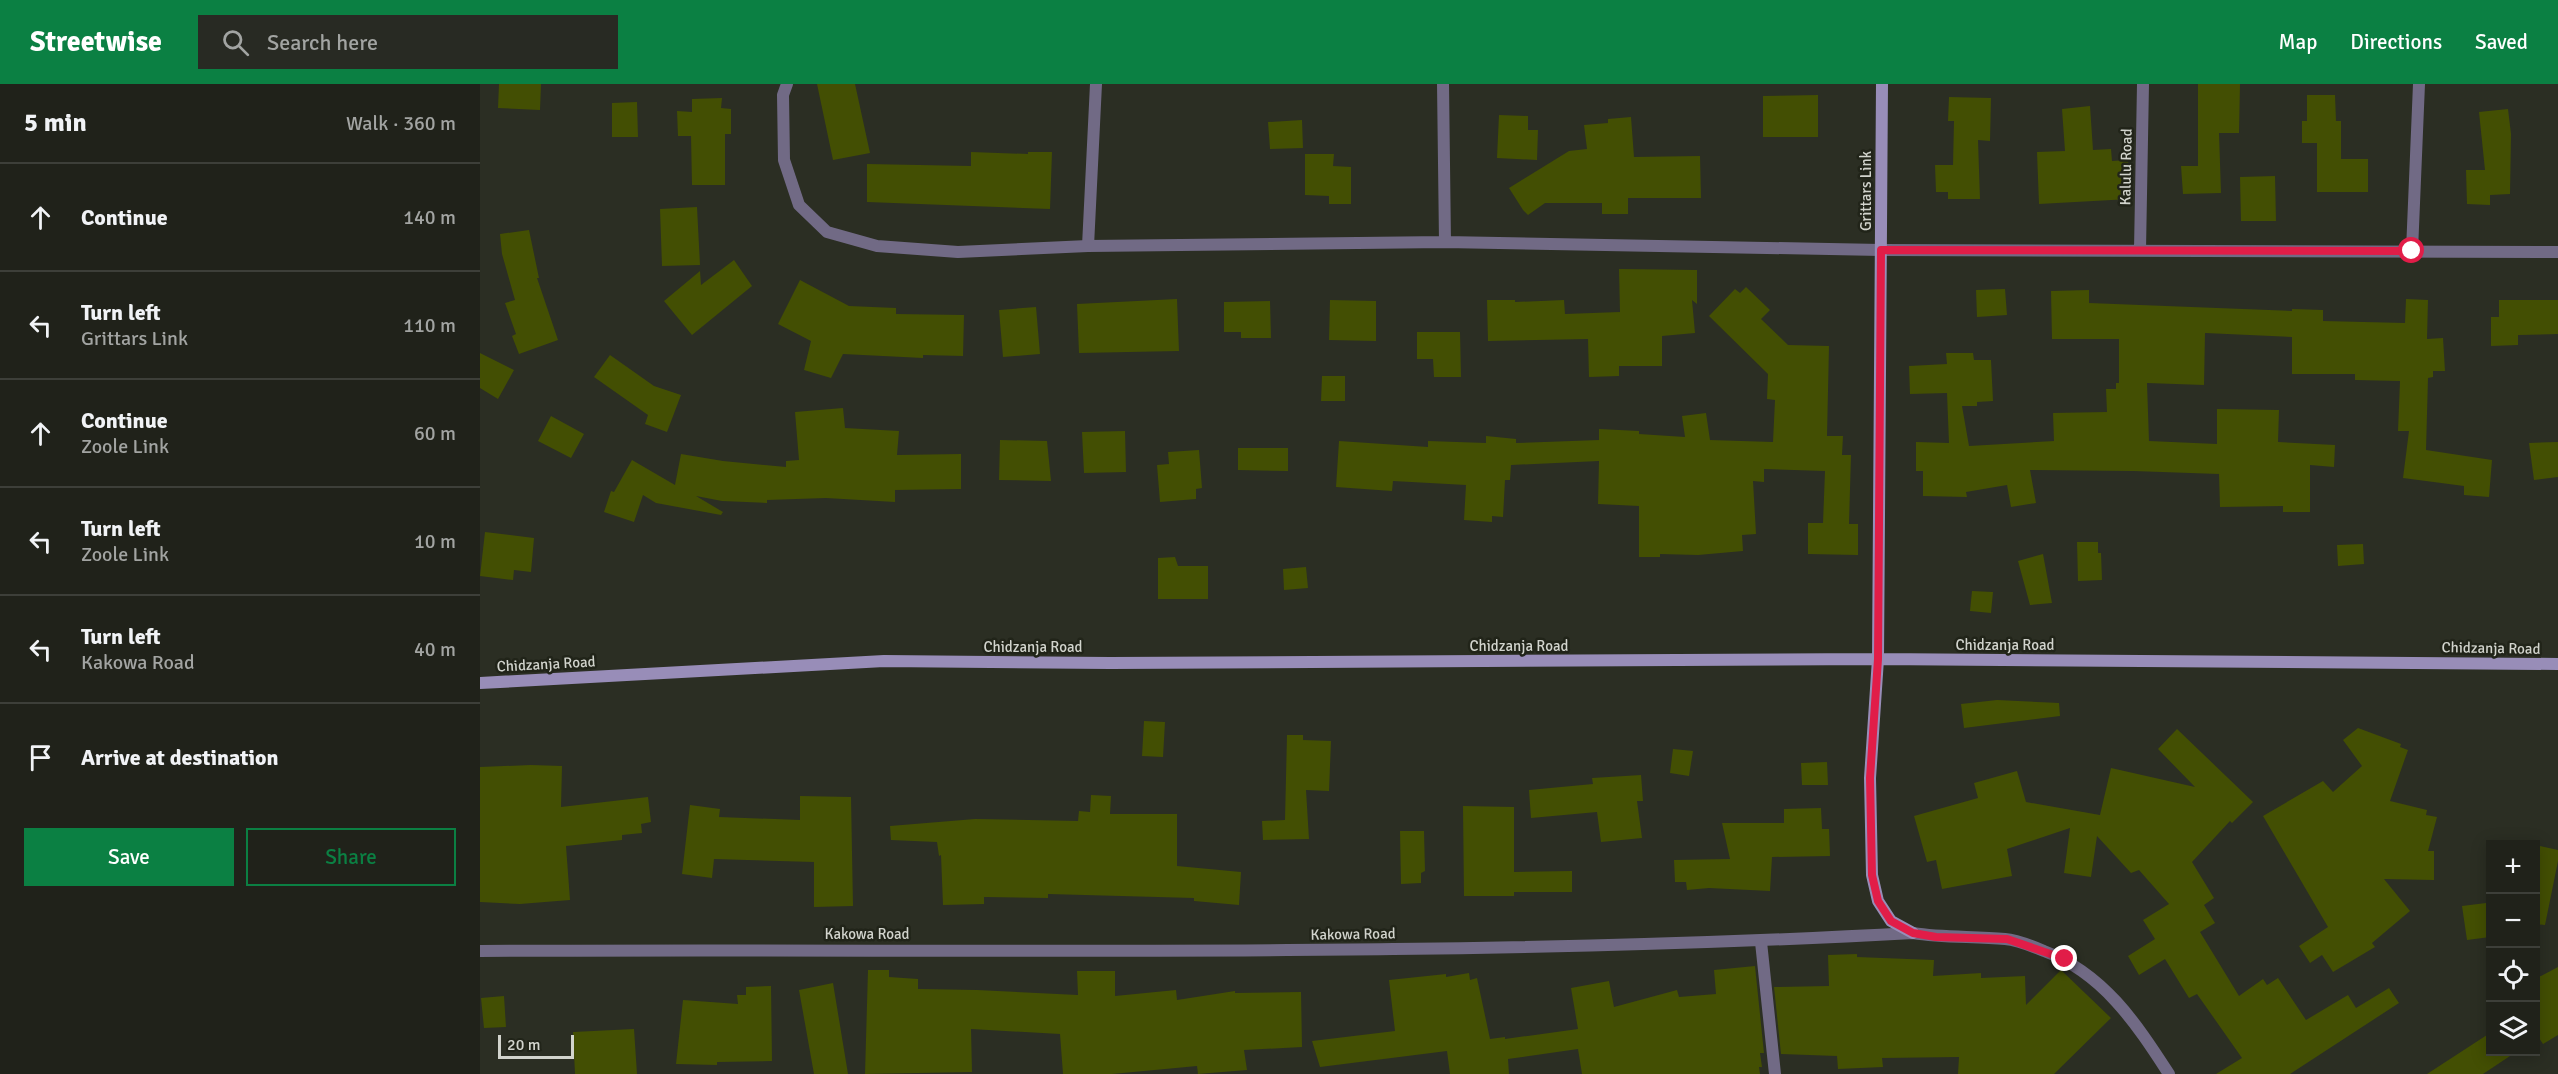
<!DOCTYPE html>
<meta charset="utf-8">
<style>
:root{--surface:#20221a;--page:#282a23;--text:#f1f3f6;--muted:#a2a4a2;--line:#3d3f39;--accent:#0b8043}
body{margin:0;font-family:Signika,sans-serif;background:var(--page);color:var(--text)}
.controls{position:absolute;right:18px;bottom:18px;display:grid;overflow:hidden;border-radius:0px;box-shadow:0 3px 15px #0003}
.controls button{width:54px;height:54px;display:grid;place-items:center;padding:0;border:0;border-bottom:2px solid var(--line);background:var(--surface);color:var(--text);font:30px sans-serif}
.scale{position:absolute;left:18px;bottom:15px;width:76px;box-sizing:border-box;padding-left:6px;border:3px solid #d2d4cd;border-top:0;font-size:16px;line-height:21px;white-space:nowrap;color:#d2d4cd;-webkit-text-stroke:4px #212419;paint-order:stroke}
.stop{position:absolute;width:18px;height:18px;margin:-14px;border:4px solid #e11d48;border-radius:50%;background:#fff}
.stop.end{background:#e11d48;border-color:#fff;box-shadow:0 2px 6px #0008}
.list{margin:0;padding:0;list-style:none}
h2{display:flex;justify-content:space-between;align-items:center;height:78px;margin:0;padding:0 24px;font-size:26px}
h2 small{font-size:20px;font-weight:400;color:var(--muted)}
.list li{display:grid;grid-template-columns:39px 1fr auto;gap:18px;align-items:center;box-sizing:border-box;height:108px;padding:0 24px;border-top:2px solid var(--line)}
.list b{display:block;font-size:22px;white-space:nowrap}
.list p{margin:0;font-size:20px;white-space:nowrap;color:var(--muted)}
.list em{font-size:20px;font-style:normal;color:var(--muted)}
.actions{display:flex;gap:12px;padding:18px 24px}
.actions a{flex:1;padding:14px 0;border:2px solid var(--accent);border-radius:0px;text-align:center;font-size:21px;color:var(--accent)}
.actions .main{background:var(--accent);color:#fff}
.icon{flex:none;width:33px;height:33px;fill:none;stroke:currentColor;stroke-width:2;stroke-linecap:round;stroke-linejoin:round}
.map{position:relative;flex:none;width:2078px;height:990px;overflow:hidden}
header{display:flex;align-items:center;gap:36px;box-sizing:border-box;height:84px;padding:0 30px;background:var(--accent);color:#fff}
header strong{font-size:28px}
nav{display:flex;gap:33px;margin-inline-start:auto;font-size:21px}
.search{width:420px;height:54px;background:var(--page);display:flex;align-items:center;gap:15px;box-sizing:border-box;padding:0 21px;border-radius:0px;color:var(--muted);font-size:22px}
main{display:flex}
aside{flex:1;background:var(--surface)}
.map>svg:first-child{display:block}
.building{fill:#434f03}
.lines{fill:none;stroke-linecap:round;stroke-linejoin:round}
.street{stroke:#716a85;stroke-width:12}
.secondary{stroke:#988db8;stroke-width:12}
.route{stroke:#e11d48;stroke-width:8}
.labels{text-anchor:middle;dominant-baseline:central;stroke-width:5;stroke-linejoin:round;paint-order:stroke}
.street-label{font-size:15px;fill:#d2d4cd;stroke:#212419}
</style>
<header>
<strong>Streetwise</strong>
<div class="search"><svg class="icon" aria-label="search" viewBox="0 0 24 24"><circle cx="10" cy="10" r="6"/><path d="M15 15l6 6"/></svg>Search here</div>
<nav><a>Map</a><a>Directions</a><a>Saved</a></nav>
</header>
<main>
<aside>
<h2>5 min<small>Walk · 360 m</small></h2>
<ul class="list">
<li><svg class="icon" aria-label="ahead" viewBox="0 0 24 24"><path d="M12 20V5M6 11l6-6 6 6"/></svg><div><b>Continue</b></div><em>140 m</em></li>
<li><svg class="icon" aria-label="left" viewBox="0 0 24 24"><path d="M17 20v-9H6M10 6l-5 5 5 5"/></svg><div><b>Turn left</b><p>Grittars Link</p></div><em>110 m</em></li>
<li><svg class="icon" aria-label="ahead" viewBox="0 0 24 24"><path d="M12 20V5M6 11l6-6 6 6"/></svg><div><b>Continue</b><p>Zoole Link</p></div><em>60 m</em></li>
<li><svg class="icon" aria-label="left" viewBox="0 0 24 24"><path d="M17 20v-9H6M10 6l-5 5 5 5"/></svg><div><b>Turn left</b><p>Zoole Link</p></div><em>10 m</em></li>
<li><svg class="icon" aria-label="left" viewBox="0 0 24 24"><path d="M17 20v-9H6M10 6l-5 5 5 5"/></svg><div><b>Turn left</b><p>Kakowa Road</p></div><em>40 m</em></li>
<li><svg class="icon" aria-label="arrive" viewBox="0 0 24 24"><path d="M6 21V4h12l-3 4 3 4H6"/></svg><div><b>Arrive at destination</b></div></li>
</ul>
<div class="actions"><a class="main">Save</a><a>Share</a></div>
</aside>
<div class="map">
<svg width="2078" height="990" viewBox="0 0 2078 990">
<rect width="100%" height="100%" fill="#2b2e23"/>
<path class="building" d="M 19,0 L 61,0 L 60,26 L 18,24 Z
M 337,0 L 375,0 L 390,69 L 353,76 Z
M 1718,0 L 1760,0 L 1759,49 L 1739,49 L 1741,109 L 1703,110 L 1701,82 L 1718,82 Z
M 1338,11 L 1338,53 L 1283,53 L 1283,12 Z
M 1827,11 L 1855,11 L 1856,37 L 1861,37 L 1861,75 L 1888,75 L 1888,108 L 1837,108 L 1837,59 L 1822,59 L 1822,37 L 1827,37 Z
M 1469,13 L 1511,14 L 1510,57 L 1498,56 L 1500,115 L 1468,115 L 1468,108 L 1456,108 L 1455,81 L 1473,81 L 1474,37 L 1468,37 Z
M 242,14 L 241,24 L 251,25 L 251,50 L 245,50 L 245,101 L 212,101 L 211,52 L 198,52 L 197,27 L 212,28 L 212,15 Z
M 157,18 L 158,53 L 132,53 L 132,19 Z
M 1610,22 L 1613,66 L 1631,65 L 1632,77 L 1648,76 L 1650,115 L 1559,120 L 1557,68 L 1585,67 L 1582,25 Z
M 2028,25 L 2031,50 L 2030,110 L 2010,111 L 2010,121 L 1987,120 L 1986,86 L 2005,86 L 1999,28 Z
M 1019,31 L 1048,32 L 1048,46 L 1058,46 L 1057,76 L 1017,74 Z
M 1151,33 L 1154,73 L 1220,72 L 1221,114 L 1148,114 L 1148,130 L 1122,130 L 1122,119 L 1065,119 L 1048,131 L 1043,126 L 1029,104 L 1089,67 L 1107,65 L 1104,41 L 1128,39 L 1128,35 Z
M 822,36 L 823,64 L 790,65 L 788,38 Z
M 491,68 L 548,70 L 548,68 L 572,68 L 570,125 L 387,118 L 387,80 L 491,82 Z
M 825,70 L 854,70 L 853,82 L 871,83 L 871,120 L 849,120 L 849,112 L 825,111 Z
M 1795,92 L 1796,137 L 1761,137 L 1760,93 Z
M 217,123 L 220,181 L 182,182 L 180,125 Z
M 49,146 L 59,194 L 57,194 L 78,256 L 39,270 L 32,252 L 36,250 L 25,219 L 35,216 L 22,170 L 20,150 Z
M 254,176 L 272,202 L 212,251 L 184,217 L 220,187 L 221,201 Z
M 1139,185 L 1217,186 L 1217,220 L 1212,216 L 1215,249 L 1182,252 L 1182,282 L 1139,282 L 1139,292 L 1109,293 L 1108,255 L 1008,257 L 1007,216 L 1035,216 L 1035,218 L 1084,216 L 1085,230 L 1140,228 Z
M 320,196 L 369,222 L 416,224 L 416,230 L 484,231 L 483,272 L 443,271 L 443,274 L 363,270 L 351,294 L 324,286 L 331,257 L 298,240 Z
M 1266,203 L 1290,226 L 1281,235 L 1308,261 L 1349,262 L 1347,352 L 1363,352 L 1362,371 L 1371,371 L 1369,440 L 1378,440 L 1378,471 L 1328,470 L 1328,439 L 1343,439 L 1345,387 L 1284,385 L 1284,398 L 1273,397 L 1276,450 L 1262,451 L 1263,467 L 1218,471 L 1180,470 L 1180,473 L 1159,473 L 1159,422 L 1118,420 L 1119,377 L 1031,381 L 1030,396 L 1025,396 L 1023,433 L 1012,432 L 1012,438 L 984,436 L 986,401 L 913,397 L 912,407 L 856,403 L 859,357 L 948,363 L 948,357 L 1006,359 L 1006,352 L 1036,355 L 1036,359 L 1119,356 L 1119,345 L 1159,347 L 1159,350 L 1205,353 L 1202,332 L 1226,329 L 1230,356 L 1293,358 L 1295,316 L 1287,315 L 1288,290 L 1229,232 L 1255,205 L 1260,209 Z
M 1525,205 L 1527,231 L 1497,233 L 1496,206 Z
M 1609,206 L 1609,219 L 1812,227 L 1812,225 L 1843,226 L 1843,237 L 1925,239 L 1926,215 L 1948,216 L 1947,255 L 1963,254 L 1965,287 L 1953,287 L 1953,293 L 1948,294 L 1946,366 L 2012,376 L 2009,413 L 1984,411 L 1984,402 L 1923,394 L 1929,347 L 1918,347 L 1920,297 L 1875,296 L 1875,290 L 1812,290 L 1812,253 L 1725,249 L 1724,301 L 1667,299 L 1669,357 L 1737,360 L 1737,325 L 1799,326 L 1798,358 L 1855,361 L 1854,383 L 1830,381 L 1830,428 L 1803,428 L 1803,422 L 1740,423 L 1739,390 L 1653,387 L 1550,386 L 1556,419 L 1531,423 L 1527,401 L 1486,408 L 1487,413 L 1443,412 L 1443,387 L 1436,387 L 1436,358 L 1469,359 L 1467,309 L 1430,310 L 1429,282 L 1467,280 L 1466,269 L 1493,269 L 1494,276 L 1511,276 L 1513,317 L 1497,318 L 1497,322 L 1482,322 L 1489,362 L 1574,357 L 1573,329 L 1627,328 L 1626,305 L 1636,305 L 1636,299 L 1639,299 L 1639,255 L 1572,255 L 1571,207 Z
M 697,215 L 699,267 L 599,269 L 597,220 Z
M 850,216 L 896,217 L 896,257 L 849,256 Z
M 2019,216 L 2078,216 L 2078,250 L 2038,251 L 2038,261 L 2011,262 L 2011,233 L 2019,233 Z
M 790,217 L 791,254 L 761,254 L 761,248 L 744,248 L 744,218 Z
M 556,223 L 560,270 L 523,273 L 519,226 Z
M 937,248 L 980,248 L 981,293 L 954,293 L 953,275 L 937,275 Z
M 0,269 L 34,286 L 18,315 L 0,304 Z
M 130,271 L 174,302 L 201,311 L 187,348 L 165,340 L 168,331 L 114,293 Z
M 842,292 L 865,292 L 865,317 L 841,317 Z
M 363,324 L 365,344 L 419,347 L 417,371 L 481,370 L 481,405 L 415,406 L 415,418 L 346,414 L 287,416 L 287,419 L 242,417 L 216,412 L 243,428 L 241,431 L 176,419 L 163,411 L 154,438 L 124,428 L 131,407 L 134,408 L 152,376 L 195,401 L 201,370 L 243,377 L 306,383 L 306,377 L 319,376 L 315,328 Z
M 71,332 L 104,350 L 91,374 L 58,357 Z
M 645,347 L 646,388 L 604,389 L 602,348 Z
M 520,356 L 567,357 L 571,397 L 519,396 Z
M 2078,358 L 2078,393 L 2054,396 L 2049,359 Z
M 758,364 L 808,364 L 808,387 L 758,386 Z
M 719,366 L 722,404 L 716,405 L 716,415 L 680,418 L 677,381 L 689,380 L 688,368 Z
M 5,448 L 54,454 L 51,488 L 34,486 L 33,496 L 0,492 Z
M 1597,458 L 1618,458 L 1618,469 L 1621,469 L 1622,496 L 1598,497 Z
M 1883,460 L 1884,480 L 1858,482 L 1857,461 Z
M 1563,470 L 1572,519 L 1550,521 L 1538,477 Z
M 695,473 L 698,482 L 728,482 L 728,515 L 678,515 L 678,474 Z
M 826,483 L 828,504 L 804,506 L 803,485 Z
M 1492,507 L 1513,508 L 1511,529 L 1490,527 Z
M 1517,616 L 1579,619 L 1580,632 L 1484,644 L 1481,620 Z
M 664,637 L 685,638 L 683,673 L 662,672 Z
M 1878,644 L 1921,660 L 1920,663 L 1928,666 L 1910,717 L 1947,726 L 1946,731 L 1957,733 L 1948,767 L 1954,767 L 1954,796 L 1904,795 L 1930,827 L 1892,859 L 1895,863 L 1853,888 L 1842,871 L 1830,879 L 1819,862 L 1848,843 L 1783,732 L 1843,697 L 1853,708 L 1882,682 L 1863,656 Z
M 1697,645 L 1773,718 L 1752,739 L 1750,737 L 1712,778 L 1734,814 L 1724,821 L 1735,839 L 1720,848 L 1759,912 L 1783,895 L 1787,901 L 1798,894 L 1826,936 L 1868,911 L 1876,924 L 1909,904 L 1919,919 L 1810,990 L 1736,990 L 1762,974 L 1717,910 L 1709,914 L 1685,875 L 1659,891 L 1648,872 L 1675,855 L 1663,836 L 1689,820 L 1659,786 L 1651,789 L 1617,752 L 1611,793 L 1584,789 L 1590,744 L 1527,765 L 1532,792 L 1462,805 L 1456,776 L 1447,778 L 1434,732 L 1498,714 L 1494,699 L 1537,687 L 1546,718 L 1620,731 L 1631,684 L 1715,703 L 1678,665 Z
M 807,651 L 823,651 L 823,656 L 851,657 L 849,707 L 826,706 L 829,755 L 783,756 L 782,737 L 805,736 Z
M 1193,665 L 1213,667 L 1209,692 L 1190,689 Z
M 1347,678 L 1348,701 L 1322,701 L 1321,679 Z
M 51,681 L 82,682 L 81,723 L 168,713 L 171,738 L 161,740 L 162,749 L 142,751 L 142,756 L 86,762 L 90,816 L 40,820 L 0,818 L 0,683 Z
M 1161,691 L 1163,717 L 1157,717 L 1162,754 L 1121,758 L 1117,728 L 1051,734 L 1049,706 L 1113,700 L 1112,694 Z
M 611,711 L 631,712 L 630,730 L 697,730 L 697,782 L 761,788 L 759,821 L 714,817 L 714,814 L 568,810 L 568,814 L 504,813 L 504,820 L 463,821 L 461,771 L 459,772 L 457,758 L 411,756 L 410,742 L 495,735 L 598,737 L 599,727 L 610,728 Z
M 320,712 L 371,713 L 373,822 L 334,823 L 334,778 L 234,775 L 232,794 L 202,790 L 210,721 L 240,725 L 239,733 L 320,736 Z
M 983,722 L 1034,723 L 1034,788 L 1092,787 L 1092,808 L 1034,808 L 1034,812 L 984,812 Z
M 1341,724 L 1342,745 L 1349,745 L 1350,772 L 1292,773 L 1290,807 L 1229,804 L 1207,806 L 1206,798 L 1195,798 L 1194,776 L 1250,775 L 1242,739 L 1304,739 L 1304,725 Z
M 920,747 L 944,747 L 945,787 L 941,789 L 941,799 L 921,800 Z
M 2055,761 L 2078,766 L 2078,777 L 2065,841 L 2055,840 Z
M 2006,819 L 2010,853 L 1987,856 L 1982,822 Z
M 1377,870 L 1377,873 L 1454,876 L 1453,892 L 1501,889 L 1501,894 L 1545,892 L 1546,921 L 1581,886 L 1631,934 L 1574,990 L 1478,990 L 1479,973 L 1402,974 L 1403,983 L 1358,985 L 1357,972 L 1301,970 L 1294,903 L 1349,902 L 1348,871 Z
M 1275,882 L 1284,969 L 1280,969 L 1282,983 L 1279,983 L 1280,990 L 1102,990 L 1098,965 L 1028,975 L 1029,990 L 970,990 L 967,967 L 840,983 L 832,957 L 915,947 L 909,896 L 966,890 L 966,893 L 989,889 L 990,896 L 997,894 L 1010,955 L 1025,953 L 1025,955 L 1098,945 L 1091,904 L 1129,897 L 1134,923 L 1197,906 L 1199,913 L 1236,910 L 1234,886 Z
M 2078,883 L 2078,951 L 2063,960 L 2055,948 L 2055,895 Z
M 388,886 L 409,886 L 409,893 L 438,895 L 438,905 L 497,906 L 598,911 L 597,887 L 635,887 L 635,912 L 696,906 L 697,916 L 755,907 L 755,909 L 821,908 L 822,963 L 764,966 L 767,986 L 718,990 L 717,982 L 632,990 L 583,990 L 580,950 L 491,945 L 492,988 L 385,990 Z
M 353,899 L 368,990 L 334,990 L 319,906 Z
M 291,902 L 292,977 L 237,978 L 237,981 L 196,980 L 203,916 L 258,920 L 257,911 L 266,911 L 266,903 Z
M 24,912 L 26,943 L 4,944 L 1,914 Z
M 154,945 L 157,990 L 95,990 L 93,948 Z
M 2010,949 L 2010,968 L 2036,968 L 2003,990 L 1947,990 Z"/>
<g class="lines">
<path class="street" d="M 307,0 L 303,11 L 304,76 L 319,121 L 347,148 L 397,162 L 478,168 L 608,162 L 965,158 L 1401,166 L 2078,168
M 963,0 L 965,158
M 608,162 L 616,0
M 1660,166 L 1663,0
M 1932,167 L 1939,0
M 1281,858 L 1295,990
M 0,867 C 477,864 956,875 1433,849 C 1463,854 1494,852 1525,855 C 1538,856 1552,862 1564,867 C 1623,889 1656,939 1689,990"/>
<path class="secondary" d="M 1402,0 L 1398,575 L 1390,694 L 1392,791 L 1398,817 L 1411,837 L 1433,849
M 0,599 L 404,577 L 630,579 L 1398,575 L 2078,580"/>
</g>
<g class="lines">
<path class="route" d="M 1585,875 L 1527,855 L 1456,853 L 1433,849 L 1411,837 L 1398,817 L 1392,791 L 1390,694 L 1398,575 L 1401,166 L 1932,167"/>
</g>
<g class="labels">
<g class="street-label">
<text transform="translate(1646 83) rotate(-89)">Kalulu Road</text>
<text transform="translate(1386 107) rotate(-90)">Grittars Link</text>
<text x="1525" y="561">Chidzanja Road</text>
<text x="1039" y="562">Chidzanja Road</text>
<text x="553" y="563">Chidzanja Road</text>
<text transform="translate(2011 564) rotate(1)">Chidzanja Road</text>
<text transform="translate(66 580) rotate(-3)">Chidzanja Road</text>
<text x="387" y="850">Kakowa Road</text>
<text transform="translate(873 850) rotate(-1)">Kakowa Road</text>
</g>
</g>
</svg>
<div class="controls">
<button>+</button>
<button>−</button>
<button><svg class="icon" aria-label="locate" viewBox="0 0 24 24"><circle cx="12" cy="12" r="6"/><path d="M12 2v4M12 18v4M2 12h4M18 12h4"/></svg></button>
<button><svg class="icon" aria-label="layers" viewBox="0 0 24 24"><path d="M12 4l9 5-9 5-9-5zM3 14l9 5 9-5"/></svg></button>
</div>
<div class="scale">20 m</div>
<div class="stop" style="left:1932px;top:167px"></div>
<div class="stop end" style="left:1585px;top:875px"></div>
</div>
</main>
